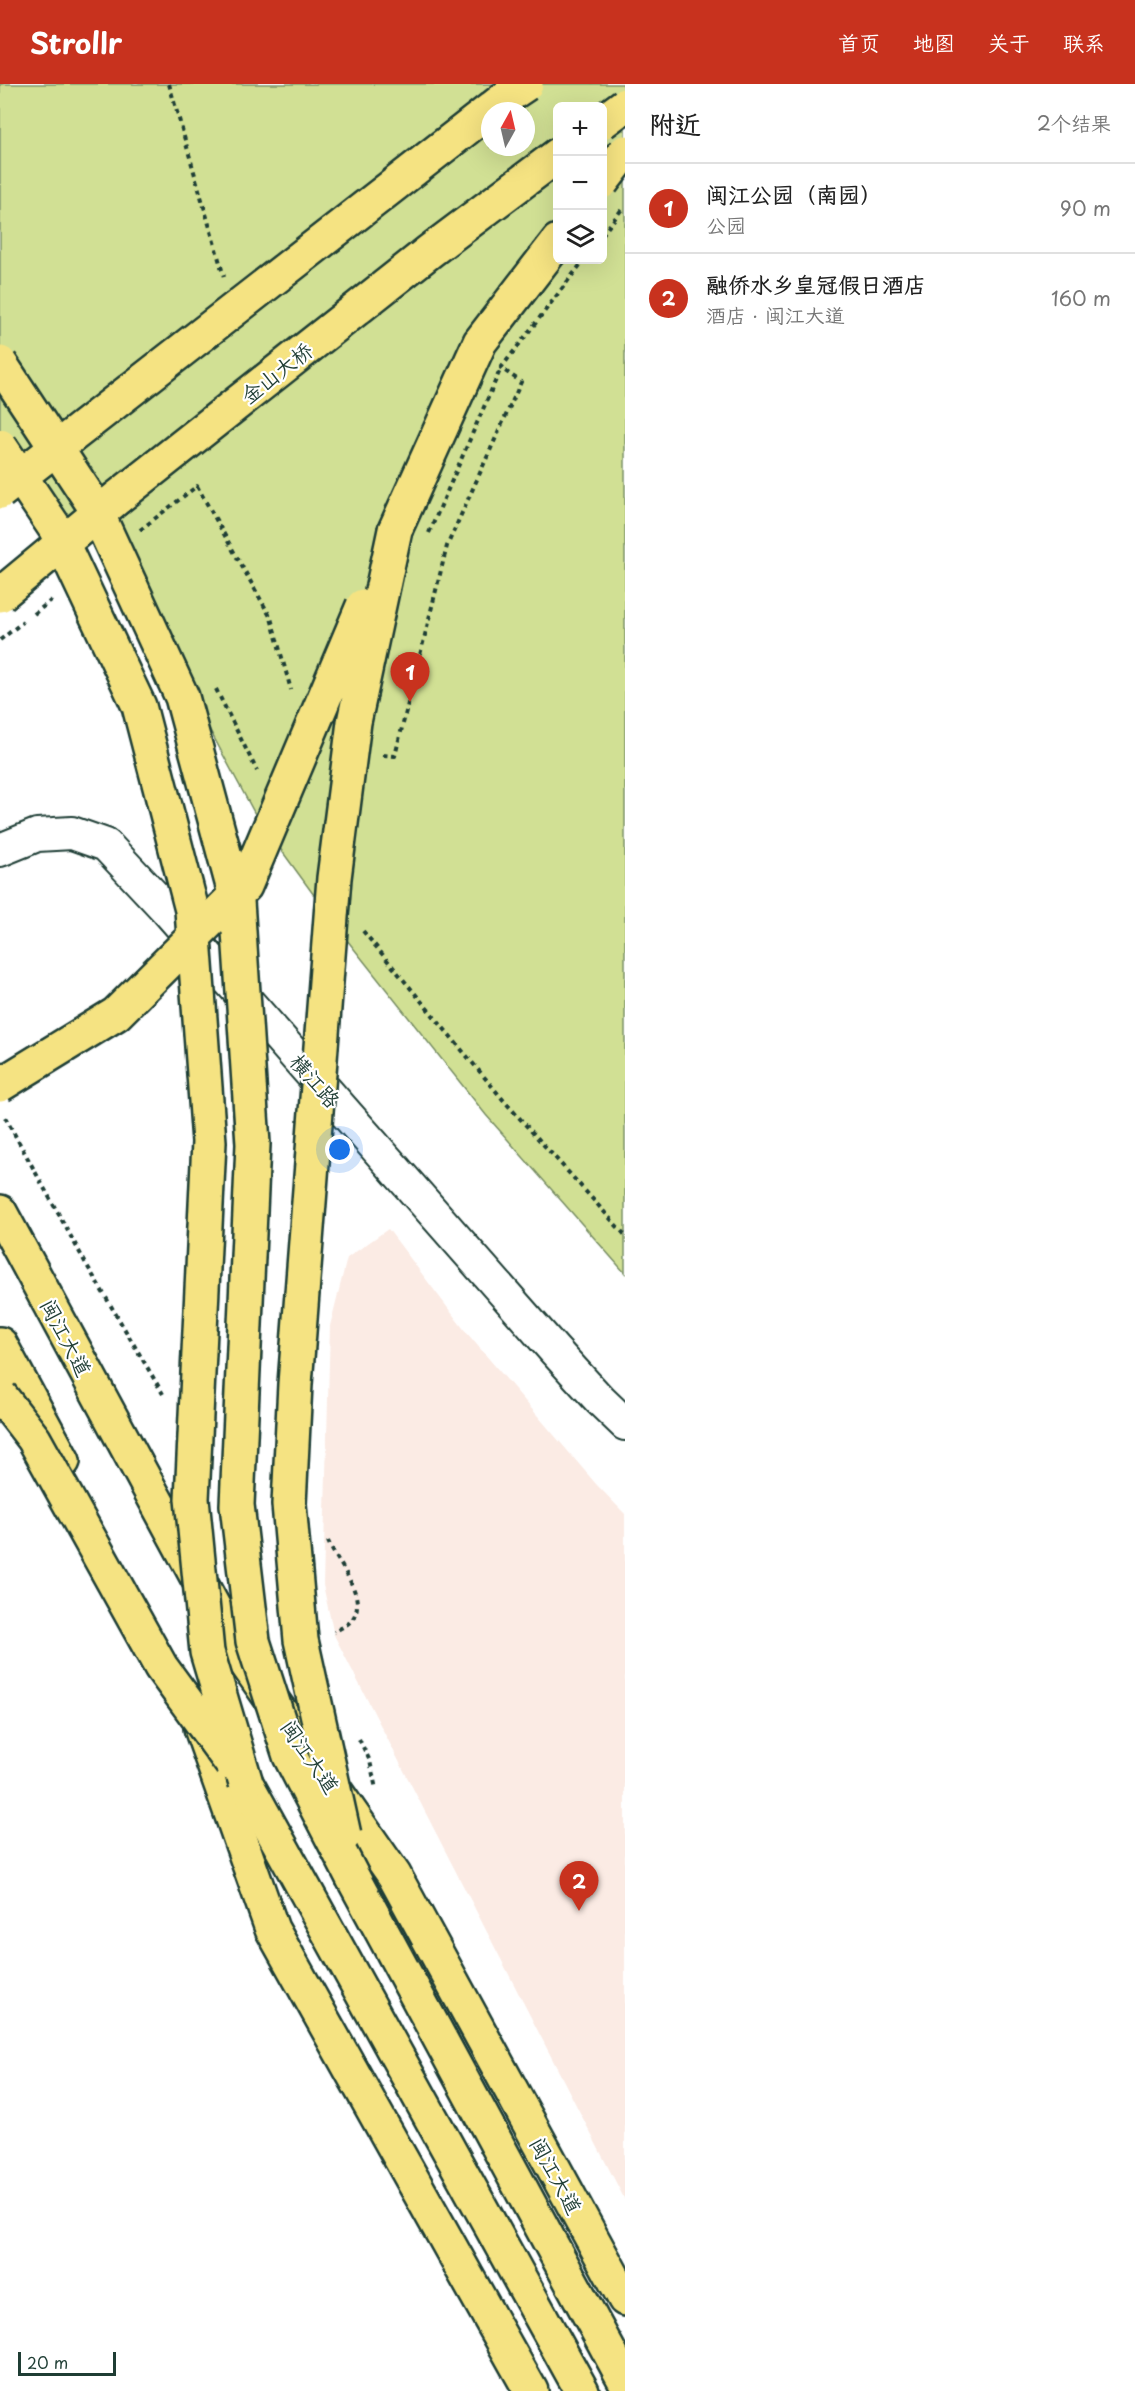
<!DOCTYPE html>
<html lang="zh">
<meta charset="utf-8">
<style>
:root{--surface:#fff;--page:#f6f6f6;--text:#222;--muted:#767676;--line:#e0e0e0;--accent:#c8321e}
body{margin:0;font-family:"Playpen Sans","LXGW WenKai TC",sans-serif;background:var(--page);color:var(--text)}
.controls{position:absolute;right:18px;top:18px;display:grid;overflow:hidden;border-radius:9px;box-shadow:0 6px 24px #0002}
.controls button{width:54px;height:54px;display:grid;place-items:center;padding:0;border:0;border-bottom:2px solid var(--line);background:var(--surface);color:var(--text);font:30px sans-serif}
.compass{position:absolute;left:481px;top:18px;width:54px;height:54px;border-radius:50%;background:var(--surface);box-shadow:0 6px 24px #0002;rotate:8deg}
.scale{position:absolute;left:18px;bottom:15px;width:98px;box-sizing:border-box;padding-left:6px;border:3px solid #1f3d34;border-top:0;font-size:16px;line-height:21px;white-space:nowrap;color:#1f3d34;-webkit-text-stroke:4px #fff;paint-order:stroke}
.you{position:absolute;left:340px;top:1066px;width:21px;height:21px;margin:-15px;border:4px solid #fff;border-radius:50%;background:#1a73e8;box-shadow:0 0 0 9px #1a73e833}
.badge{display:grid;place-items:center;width:39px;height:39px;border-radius:50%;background:var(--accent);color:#fff;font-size:20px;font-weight:700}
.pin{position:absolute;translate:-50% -50px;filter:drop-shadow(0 2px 3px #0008)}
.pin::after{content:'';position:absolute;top:32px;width:21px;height:18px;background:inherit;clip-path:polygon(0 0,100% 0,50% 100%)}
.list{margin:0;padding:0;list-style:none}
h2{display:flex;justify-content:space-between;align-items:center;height:78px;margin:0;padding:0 24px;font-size:26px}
h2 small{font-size:20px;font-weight:400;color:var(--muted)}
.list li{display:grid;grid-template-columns:39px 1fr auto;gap:18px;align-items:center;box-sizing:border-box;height:90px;padding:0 24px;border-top:2px solid var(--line)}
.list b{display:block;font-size:22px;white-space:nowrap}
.list p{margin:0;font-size:20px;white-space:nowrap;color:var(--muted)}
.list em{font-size:20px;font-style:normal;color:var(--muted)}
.icon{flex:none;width:33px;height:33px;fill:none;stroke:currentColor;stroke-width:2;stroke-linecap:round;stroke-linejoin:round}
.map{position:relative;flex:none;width:625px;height:2307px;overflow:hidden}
header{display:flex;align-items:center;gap:36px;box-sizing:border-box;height:84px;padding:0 30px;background:var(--accent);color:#fff}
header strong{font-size:28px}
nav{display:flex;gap:33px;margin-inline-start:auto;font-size:21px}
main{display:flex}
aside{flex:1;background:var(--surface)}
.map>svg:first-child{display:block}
.built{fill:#fbebe4}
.green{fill:#d1e094;stroke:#788e64;stroke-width:1.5;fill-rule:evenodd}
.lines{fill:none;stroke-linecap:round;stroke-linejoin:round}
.tertiary-casing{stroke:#1f3d34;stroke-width:36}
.primary-casing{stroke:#1f3d34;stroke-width:38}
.trunk-casing{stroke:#1f3d34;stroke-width:38}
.path{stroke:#1f3d34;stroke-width:4;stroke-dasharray:4.5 4.5;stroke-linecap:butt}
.tertiary{stroke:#fff;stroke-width:32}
.primary{stroke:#f5e382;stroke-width:33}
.trunk{stroke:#f5e382;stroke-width:33}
.trunk-bridge-casing{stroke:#1f3d34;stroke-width:38;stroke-linecap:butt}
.path-bridge{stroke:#1f3d34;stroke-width:4;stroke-dasharray:4.5 4.5;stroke-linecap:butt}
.trunk-bridge{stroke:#f5e382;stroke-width:33}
.labels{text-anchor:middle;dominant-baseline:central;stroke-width:4.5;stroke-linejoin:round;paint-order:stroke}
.street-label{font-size:21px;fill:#1f3d34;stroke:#fff}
</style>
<header>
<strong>Strollr</strong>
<nav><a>首页</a><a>地图</a><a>关于</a><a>联系</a></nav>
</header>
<main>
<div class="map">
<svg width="625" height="2307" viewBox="0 0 625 2307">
<rect width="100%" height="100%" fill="#fff"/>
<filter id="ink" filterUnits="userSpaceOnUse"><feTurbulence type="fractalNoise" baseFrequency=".0167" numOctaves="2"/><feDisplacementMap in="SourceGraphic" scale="12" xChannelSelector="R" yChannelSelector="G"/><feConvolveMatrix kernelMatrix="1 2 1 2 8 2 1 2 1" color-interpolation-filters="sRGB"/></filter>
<g filter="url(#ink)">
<path class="built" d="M 388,1145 L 466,1248 L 596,1400 L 625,1430 L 625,2116 L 334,1551 L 323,1501 L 330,1242 L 347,1174 Z"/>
<path class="green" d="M 0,0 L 623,0 L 625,6 L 625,1189 L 486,1031 L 343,851 L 255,730 L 135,507 L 0,355 ZM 558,22 L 602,22 L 602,176 L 558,176 ZM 490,27 L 526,27 L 526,63 L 490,63 Z"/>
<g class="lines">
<defs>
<path id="tertiary" d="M 0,766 L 37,751 L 72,749 L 106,761 L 167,826 L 555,1267 L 600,1316 L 625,1340"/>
<path id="primary" d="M 0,1128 L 235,1563 L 394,1791 L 625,2215
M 0,1260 L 63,1377
M 201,1644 L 272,1845 L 531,2307"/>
<path id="trunk" d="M 117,414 L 430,167 L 558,71
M 395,446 L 480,258 L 558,157
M 246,1699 L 582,2307
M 353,1794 L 625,2297"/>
</defs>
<use href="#tertiary" class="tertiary-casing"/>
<use href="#primary" class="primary-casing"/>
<use href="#trunk" class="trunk-casing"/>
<path class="path" d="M 169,0 L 224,193
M 216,605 L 257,687
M 363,847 L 505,1018 L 625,1151
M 5,1033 L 85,1178 L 163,1310
M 359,1655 L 370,1677 L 376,1705"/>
<use href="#tertiary" class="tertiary"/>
<use href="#primary" class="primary"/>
<use href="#trunk" class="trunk"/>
<defs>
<path id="trunk-bridge" d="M 602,38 L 625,21
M 602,98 L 625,68
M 0,279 L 93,420 L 182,613 L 237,817 L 253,1060 L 237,1421 L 253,1557 L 290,1672 L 353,1794
M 0,362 L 55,444 L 139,622 L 192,826 L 209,1058 L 192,1415 L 207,1568 L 246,1699
M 0,408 L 508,12 L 526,0
M 0,511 L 117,414
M 0,1001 L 116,930 L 245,802 L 363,522
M 0,1311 L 34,1355 L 161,1583 L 232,1680
M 344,1751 L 301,1556 L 289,1420 L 295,1300 L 334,794 L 354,638 L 395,446"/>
</defs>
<use href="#trunk-bridge" class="trunk-bridge-casing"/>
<path class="path-bridge" d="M 602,151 L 622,125
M 140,446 L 197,402 L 271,534 L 291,606
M 429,449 L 501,284
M 34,530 L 54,514
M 0,556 L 23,538
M 383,671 L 395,672 L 447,462 L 521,298 L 501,284 L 584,176
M 328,1457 C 336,1479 372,1515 350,1538 C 346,1542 339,1545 334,1548"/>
<use href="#trunk-bridge" class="trunk-bridge"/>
</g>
</g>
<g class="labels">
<g class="street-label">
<text transform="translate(276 288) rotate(-38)">金山大桥</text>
<text transform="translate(316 996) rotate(49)">横江路</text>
<text transform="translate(67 1253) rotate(62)">闽江大道</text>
<text transform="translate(311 1672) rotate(55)">闽江大道</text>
<text transform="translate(557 2091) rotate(61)">闽江大道</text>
</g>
</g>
</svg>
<div class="controls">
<button>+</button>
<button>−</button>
<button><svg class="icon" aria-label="layers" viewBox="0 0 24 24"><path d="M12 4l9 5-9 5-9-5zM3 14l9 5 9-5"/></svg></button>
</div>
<svg class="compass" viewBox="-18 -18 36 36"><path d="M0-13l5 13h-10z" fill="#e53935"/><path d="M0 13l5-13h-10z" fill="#767676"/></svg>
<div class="scale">20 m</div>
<div class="you"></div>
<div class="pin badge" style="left:410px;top:618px">1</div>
<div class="pin badge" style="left:579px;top:1827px">2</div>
</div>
<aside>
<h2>附近<small>2个结果</small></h2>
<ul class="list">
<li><span class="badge">1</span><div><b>闽江公园（南园）</b><p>公园</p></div><em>90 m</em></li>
<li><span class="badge">2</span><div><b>融侨水乡皇冠假日酒店</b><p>酒店 · 闽江大道</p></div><em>160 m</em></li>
</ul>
</aside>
</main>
